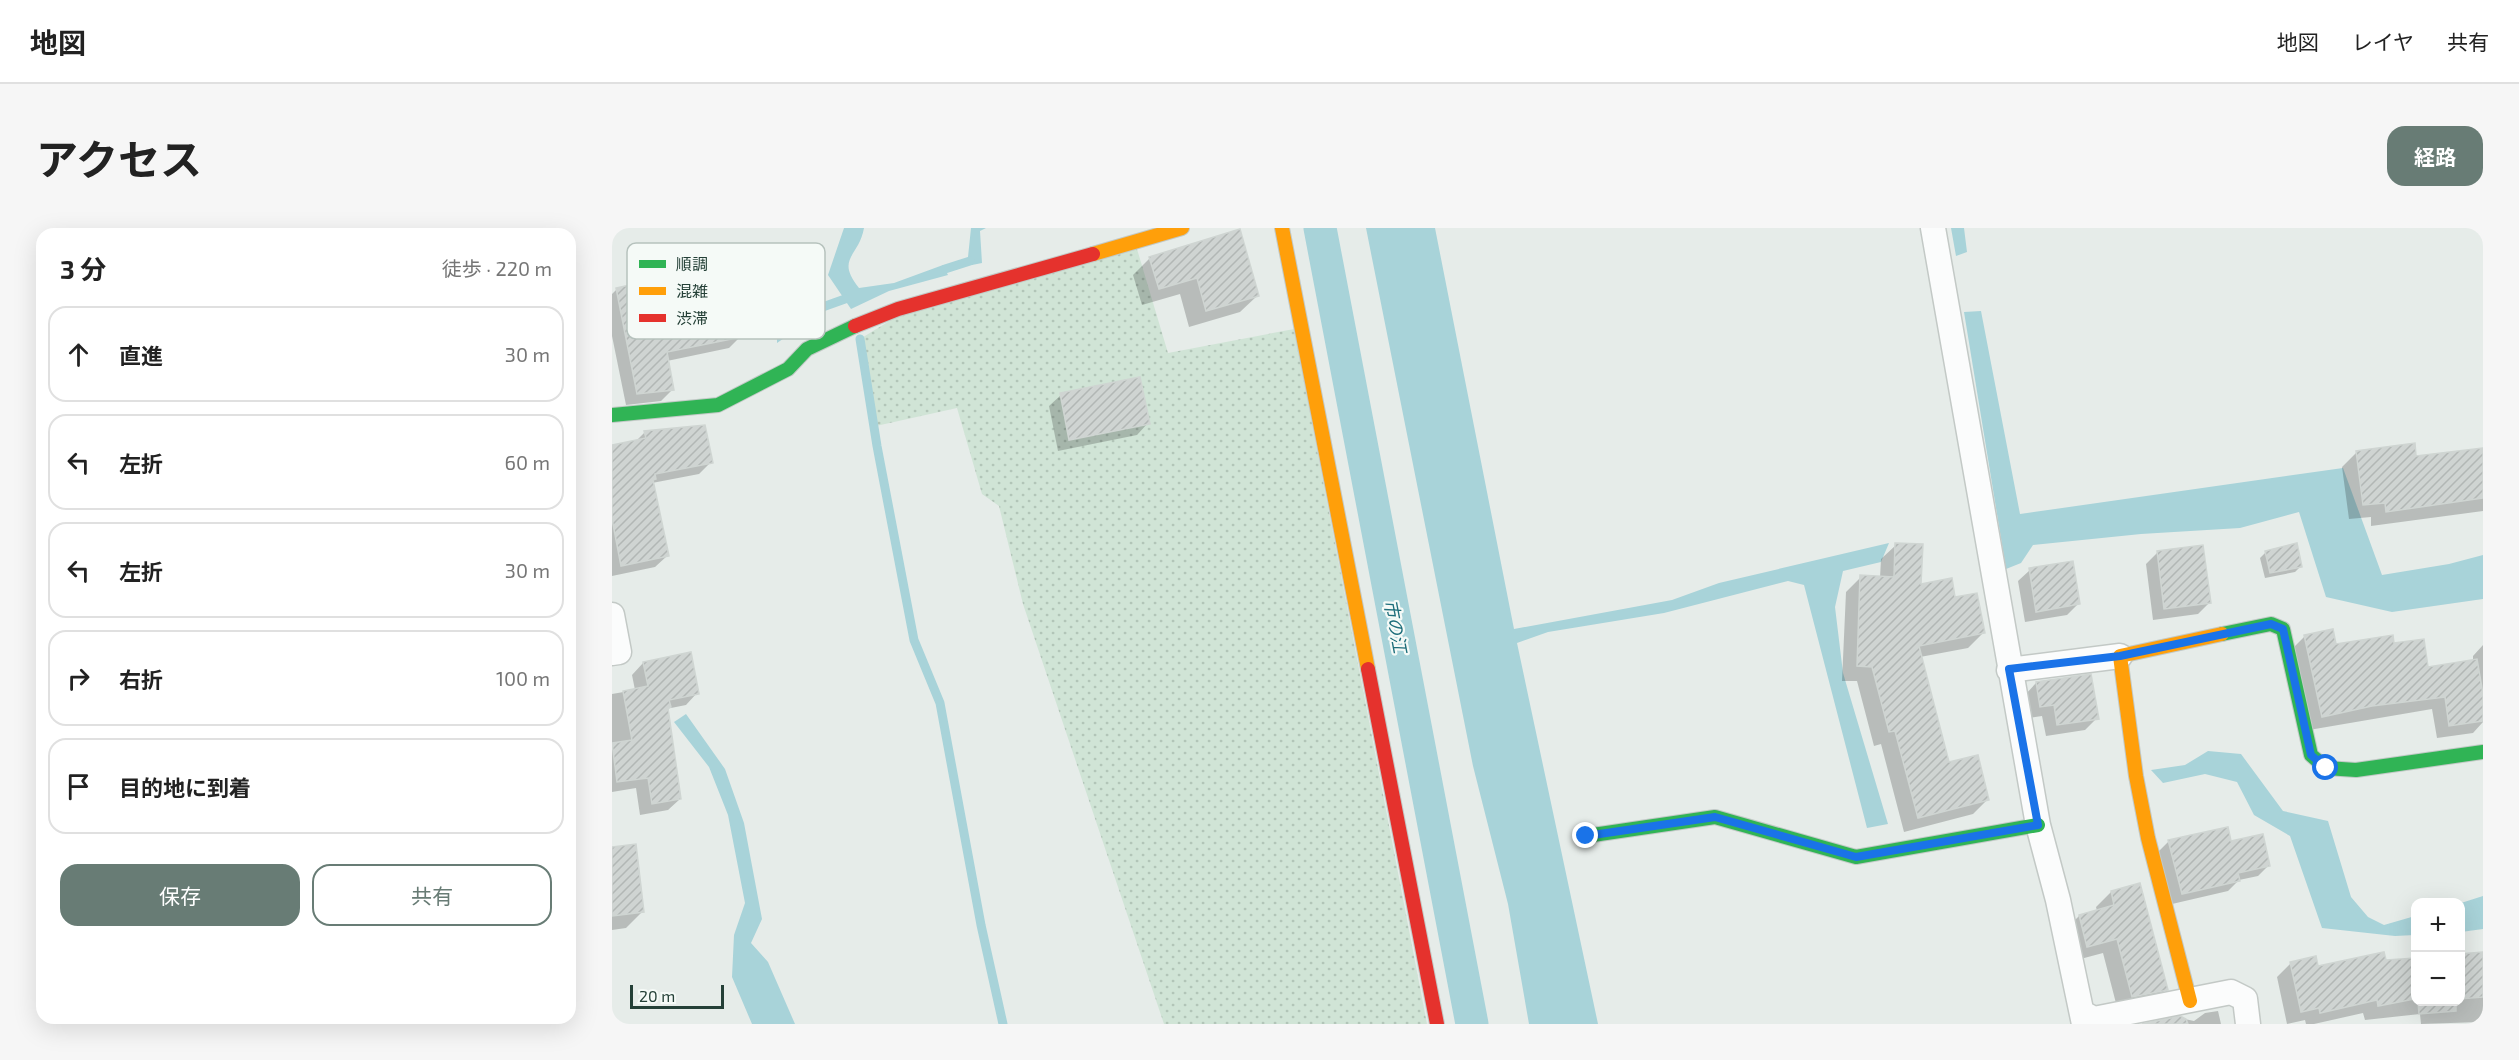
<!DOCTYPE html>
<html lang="ja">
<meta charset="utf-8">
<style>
:root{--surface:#fff;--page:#f6f6f6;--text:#222;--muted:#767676;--line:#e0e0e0;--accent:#687c75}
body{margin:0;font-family:"Exo 2","Noto Sans JP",sans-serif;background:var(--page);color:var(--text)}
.controls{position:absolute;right:18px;bottom:18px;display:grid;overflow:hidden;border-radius:12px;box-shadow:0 6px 24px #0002}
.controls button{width:54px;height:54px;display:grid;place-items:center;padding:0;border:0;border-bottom:2px solid var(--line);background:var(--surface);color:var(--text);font:30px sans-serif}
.scale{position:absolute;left:18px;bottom:15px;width:94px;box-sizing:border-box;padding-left:6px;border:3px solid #244037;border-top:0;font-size:16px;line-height:21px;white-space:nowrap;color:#244037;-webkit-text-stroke:4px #f5faf7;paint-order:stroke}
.stop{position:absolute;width:18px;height:18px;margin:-14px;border:4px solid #1a73e8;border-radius:50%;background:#fff}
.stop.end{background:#1a73e8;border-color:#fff;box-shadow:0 2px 6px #0008}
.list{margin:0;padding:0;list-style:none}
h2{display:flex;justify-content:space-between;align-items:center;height:78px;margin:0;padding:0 24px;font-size:26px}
h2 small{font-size:20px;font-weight:400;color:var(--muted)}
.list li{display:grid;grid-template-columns:39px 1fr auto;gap:18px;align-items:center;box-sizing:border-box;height:96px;margin:0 12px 12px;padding:0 12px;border:2px solid var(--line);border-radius:18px}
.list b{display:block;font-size:22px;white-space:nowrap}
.list em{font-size:20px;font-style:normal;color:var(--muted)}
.actions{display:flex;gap:12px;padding:18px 24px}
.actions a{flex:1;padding:14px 0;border:2px solid var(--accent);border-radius:18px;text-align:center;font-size:21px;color:var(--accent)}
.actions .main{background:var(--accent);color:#fff}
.icon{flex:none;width:33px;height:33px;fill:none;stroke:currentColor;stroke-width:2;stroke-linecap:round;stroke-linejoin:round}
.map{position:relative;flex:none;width:1871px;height:796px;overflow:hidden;border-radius:18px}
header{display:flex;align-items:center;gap:36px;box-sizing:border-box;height:84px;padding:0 30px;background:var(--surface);border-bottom:2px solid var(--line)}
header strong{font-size:28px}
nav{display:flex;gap:33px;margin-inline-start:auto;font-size:21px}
.intro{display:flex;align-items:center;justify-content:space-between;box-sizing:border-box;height:144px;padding:0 36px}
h1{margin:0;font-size:42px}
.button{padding:15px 27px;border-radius:18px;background:var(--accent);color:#fff;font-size:21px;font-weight:700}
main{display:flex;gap:36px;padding:0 36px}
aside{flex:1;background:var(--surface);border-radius:18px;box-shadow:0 6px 24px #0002}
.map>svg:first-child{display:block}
.grass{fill:url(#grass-dots)}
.water{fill:#a8d3d9}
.shadow{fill:#0003}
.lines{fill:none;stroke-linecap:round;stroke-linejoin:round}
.stream{stroke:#a8d3d9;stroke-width:9}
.canal{stroke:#a8d3d9;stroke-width:33}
.building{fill:url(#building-hatch);stroke:#cfd5d2;stroke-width:1.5}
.street-casing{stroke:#c3c9c6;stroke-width:27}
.fast-casing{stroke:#c2c9c6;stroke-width:16}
.slow-casing{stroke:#c2c9c6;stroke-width:16}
.jam-casing{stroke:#c2c9c6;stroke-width:16}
.street{stroke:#fbfcfc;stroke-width:24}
.fast{stroke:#30b455;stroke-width:14}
.slow{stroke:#ff9f0a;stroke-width:14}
.jam{stroke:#e5322d;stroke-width:14}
.route{stroke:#1a73e8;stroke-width:8}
.labels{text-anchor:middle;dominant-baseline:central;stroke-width:4.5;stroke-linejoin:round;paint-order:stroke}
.water-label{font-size:18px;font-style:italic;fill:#1e6e7b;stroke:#f5faf7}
.key{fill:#f5faf7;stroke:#b6c2bd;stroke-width:1.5}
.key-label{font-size:16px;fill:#244037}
</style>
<header>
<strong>地図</strong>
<nav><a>地図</a><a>レイヤ</a><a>共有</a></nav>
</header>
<div class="intro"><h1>アクセス</h1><a class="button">経路</a></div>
<main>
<aside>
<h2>3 分<small>徒歩 · 220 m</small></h2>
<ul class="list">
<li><svg class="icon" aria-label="ahead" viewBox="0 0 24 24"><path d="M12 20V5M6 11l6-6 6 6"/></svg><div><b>直進</b></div><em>30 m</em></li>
<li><svg class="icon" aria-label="left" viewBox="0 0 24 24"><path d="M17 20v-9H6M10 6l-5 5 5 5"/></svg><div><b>左折</b></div><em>60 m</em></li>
<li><svg class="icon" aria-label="left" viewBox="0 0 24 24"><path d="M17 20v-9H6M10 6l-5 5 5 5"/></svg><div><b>左折</b></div><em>30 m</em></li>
<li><svg class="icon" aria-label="right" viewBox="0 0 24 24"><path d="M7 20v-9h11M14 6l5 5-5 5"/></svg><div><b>右折</b></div><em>100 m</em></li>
<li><svg class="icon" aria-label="arrive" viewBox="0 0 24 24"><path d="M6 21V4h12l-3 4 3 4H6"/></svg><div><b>目的地に到着</b></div></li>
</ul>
<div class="actions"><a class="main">保存</a><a>共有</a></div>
</aside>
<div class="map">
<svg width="1871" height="796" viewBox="0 0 1871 796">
<defs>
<pattern id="grass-dots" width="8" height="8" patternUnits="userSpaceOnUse" patternTransform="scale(1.5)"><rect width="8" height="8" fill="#d0e4d6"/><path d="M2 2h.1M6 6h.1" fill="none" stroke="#b2c5b8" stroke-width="1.8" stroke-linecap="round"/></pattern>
<pattern id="building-hatch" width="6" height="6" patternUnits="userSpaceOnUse" patternTransform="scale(1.5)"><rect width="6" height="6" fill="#cfd4d2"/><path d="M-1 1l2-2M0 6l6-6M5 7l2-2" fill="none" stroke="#b2b7b5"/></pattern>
</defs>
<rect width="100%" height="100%" fill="#e6ece9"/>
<path class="grass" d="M 525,21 L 556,125 L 682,101 L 815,796 L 552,796 L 411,376 L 387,278 L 370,266 L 345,180 L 264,198 L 248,111 L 284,89 Z"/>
<path class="water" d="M 232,0 L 252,0 C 247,29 223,30 247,60 L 282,55 L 331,37 L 336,47 L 277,63 L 239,81 L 216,47 Z
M 359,0 L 374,0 L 368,3 L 370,35 L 360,37 L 356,29 Z
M 754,0 L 823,0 L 902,401 L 1060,372 L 1107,355 L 1277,315 L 1269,334 L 1231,343 L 1223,379 L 1231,445 L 1276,596 L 1255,600 L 1192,357 L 1176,353 L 1052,385 L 936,404 L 905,415 L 986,796 L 917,796 L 896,676 L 861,538 Z
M 1339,0 L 1352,0 L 1355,24 L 1344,28 Z
M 203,77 L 208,85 L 165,115 L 165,91 Z
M 1369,83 L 1408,286 L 1731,240 L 1770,347 L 1837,336 L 1871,327 L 1871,371 L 1780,384 L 1714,369 L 1687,284 L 1628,300 L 1529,306 L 1421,317 L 1409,335 L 1394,341 L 1352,84 Z
M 74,486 L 113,541 L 132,595 L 150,691 L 139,715 L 156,734 L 183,796 L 140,796 L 120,749 L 122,707 L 133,675 L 116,587 L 97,539 L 62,494 Z
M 1596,523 L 1629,526 L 1671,583 L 1716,593 L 1739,669 L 1756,689 L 1772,697 L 1803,688 L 1803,707 L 1783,708 L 1710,700 L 1678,608 L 1642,587 L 1625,554 L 1593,546 L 1551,555 L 1539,542 L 1573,537 Z
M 1871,668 L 1871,701 L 1849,704 L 1849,675 Z"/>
<path class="shadow" d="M 538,30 L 645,68 L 628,84 L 577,99 L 568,66 L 530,77 L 521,47 Z
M 65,60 L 128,109 L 117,120 L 55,133 L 60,162 L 49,173 L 14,177 L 0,108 L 0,66 L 5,61 Z
M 449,167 L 536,195 L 525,207 L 446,223 L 437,178 Z
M 33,204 L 99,234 L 87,246 L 40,255 L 55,328 L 43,339 L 0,348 L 0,218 L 24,213 Z
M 1871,221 L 1871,283 L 1759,298 L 1759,289 L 1737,291 L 1730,239 L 1745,224 L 1803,230 Z
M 1284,317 L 1307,358 L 1342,371 L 1371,405 L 1356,420 L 1308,429 L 1336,536 L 1376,571 L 1361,586 L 1292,604 L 1269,516 L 1262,518 L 1245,453 L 1230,453 L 1234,364 L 1249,349 L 1268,350 L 1269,331 Z
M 1654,324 L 1689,338 L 1683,344 L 1653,350 L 1648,330 Z
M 1545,325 L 1598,374 L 1586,386 L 1541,392 L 1534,336 Z
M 1418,342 L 1466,376 L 1455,387 L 1413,394 L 1406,353 Z
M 1719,403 L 1723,417 L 1781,417 L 1815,440 L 1861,433 L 1861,428 L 1871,417 L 1871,494 L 1861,505 L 1825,510 L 1820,481 L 1697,502 L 1679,422 L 1692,409 Z
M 31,435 L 85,465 L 74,477 L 54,481 L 68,571 L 56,582 L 28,587 L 24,560 L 0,564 L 0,466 L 23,462 L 20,447 Z
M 1424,455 L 1485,490 L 1473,502 L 1434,508 L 1430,488 L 1417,490 L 1413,467 Z
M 1557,613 L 1618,615 L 1657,637 L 1646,648 L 1627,652 L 1616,663 L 1560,676 L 1546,624 Z
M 0,621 L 31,683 L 14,700 L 0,702 Z
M 1499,664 L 1554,761 L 1539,776 L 1506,783 L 1491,725 L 1461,733 L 1452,703 L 1467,688 L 1485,683 L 1484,679 Z
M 1871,725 L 1871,794 L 1809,796 L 1808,786 L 1753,792 L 1751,785 L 1702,796 L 1694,796 L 1693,792 L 1675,796 L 1665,749 L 1679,735 L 1705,740 L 1804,731 L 1804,774 L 1848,774 L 1848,727 Z
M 1606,783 L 1609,796 L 1538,796 L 1568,790 L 1582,793 L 1593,785 Z"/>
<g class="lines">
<path class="stream" d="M 333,41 L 358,33
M 205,81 L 233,71
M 248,111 L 265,218 L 302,412 L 328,475 L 369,697 L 391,796"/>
<path class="canal" d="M 708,0 L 860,796"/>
</g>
<path class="building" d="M 628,1 L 647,68 L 594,83 L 585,50 L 547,61 L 537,29 Z
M 107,50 L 109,59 L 119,56 L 130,109 L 55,124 L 62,162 L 25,166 L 4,60 L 40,52 L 42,58 L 65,53 L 66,58 Z
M 528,149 L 538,196 L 457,212 L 448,165 Z
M 93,197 L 101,235 L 43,246 L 44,251 L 41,252 L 57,328 L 9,338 L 0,291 L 0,217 L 34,210 L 32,203 Z
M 1803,215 L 1804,228 L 1871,220 L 1871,270 L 1774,284 L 1773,275 L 1751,277 L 1744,223 Z
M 1283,315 L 1311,316 L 1309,356 L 1340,350 L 1343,369 L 1365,365 L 1373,405 L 1307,418 L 1337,534 L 1366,527 L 1377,572 L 1306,590 L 1283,503 L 1277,504 L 1260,439 L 1245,438 L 1248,347 L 1282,349 Z
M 1685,315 L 1690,339 L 1658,345 L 1653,323 Z
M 1591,317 L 1599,375 L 1552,381 L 1545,323 Z
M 1461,333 L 1468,376 L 1424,384 L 1417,340 Z
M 1721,401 L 1724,416 L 1781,407 L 1782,415 L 1812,411 L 1816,439 L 1865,431 L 1871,466 L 1871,493 L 1837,498 L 1833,469 L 1760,478 L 1710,489 L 1692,407 Z
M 79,424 L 87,466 L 57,472 L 59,479 L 56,480 L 69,571 L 40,576 L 36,550 L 5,554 L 0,515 L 20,512 L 11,463 L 36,458 L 31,434 Z
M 1479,446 L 1487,491 L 1445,497 L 1442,477 L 1428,479 L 1424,454 Z
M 1616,599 L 1619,613 L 1651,606 L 1658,638 L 1626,645 L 1628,653 L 1570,666 L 1556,612 Z
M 24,616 L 32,684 L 0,688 L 0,619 Z
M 1528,655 L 1556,762 L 1520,769 L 1505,711 L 1475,719 L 1467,687 L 1502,677 L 1499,663 Z
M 1772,724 L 1774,732 L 1803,730 L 1803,771 L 1766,778 L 1765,772 L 1708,785 L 1707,780 L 1689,784 L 1678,734 L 1704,728 L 1706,738 Z
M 1871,724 L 1871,769 L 1848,771 L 1848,726 Z
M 1806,774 L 1844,774 L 1844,783 L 1807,786 Z
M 1568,788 L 1574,791 L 1576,796 L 1530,796 Z"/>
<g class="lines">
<defs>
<path id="street" d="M 1321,0 L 1426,597 L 1446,672 L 1472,796
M 0,387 L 7,424 L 0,425
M 1397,442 L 1508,428
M 1471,785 L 1482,791 L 1619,764 L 1633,771 L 1636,796"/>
<path id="fast" d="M 0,187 L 106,177 L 176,141 L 195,121 L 243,98
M 1610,406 L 1659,396 L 1671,401 L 1699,527 L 1714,540 L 1744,542 L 1871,524
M 974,608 L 1103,589 L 1244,629 L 1426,597"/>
<path id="slow" d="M 670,0 L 756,441
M 481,26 L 570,0
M 1578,773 L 1536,610 L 1524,548 L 1508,428 L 1610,406"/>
<path id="jam" d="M 243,98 L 286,81 L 481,26
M 756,441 L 825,796"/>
</defs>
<use href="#street" class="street-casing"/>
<use href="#fast" class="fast-casing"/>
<use href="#slow" class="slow-casing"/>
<use href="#jam" class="jam-casing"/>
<use href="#street" class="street"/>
<use href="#fast" class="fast"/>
<use href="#slow" class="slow"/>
<use href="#jam" class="jam"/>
</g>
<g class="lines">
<path class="route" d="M 974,608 L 1103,589 L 1244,629 L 1426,597 L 1397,441 L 1508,428 L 1659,396 L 1671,401 L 1699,527 L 1714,540"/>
</g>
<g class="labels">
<g class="water-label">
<text transform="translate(784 398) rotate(79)">市の江</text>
</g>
</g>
<rect x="15" y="15" width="198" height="96" rx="9" class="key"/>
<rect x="27" y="32" width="27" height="8" fill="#30b455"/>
<rect x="27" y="59" width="27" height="8" fill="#ff9f0a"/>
<rect x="27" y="86" width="27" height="8" fill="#e5322d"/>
<g class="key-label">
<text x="64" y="42">順調</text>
<text x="64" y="69">混雑</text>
<text x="64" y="96">渋滞</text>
</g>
</svg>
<div class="controls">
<button>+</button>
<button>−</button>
</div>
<div class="scale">20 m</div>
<div class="stop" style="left:1714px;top:540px"></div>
<div class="stop end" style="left:974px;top:608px"></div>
</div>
</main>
